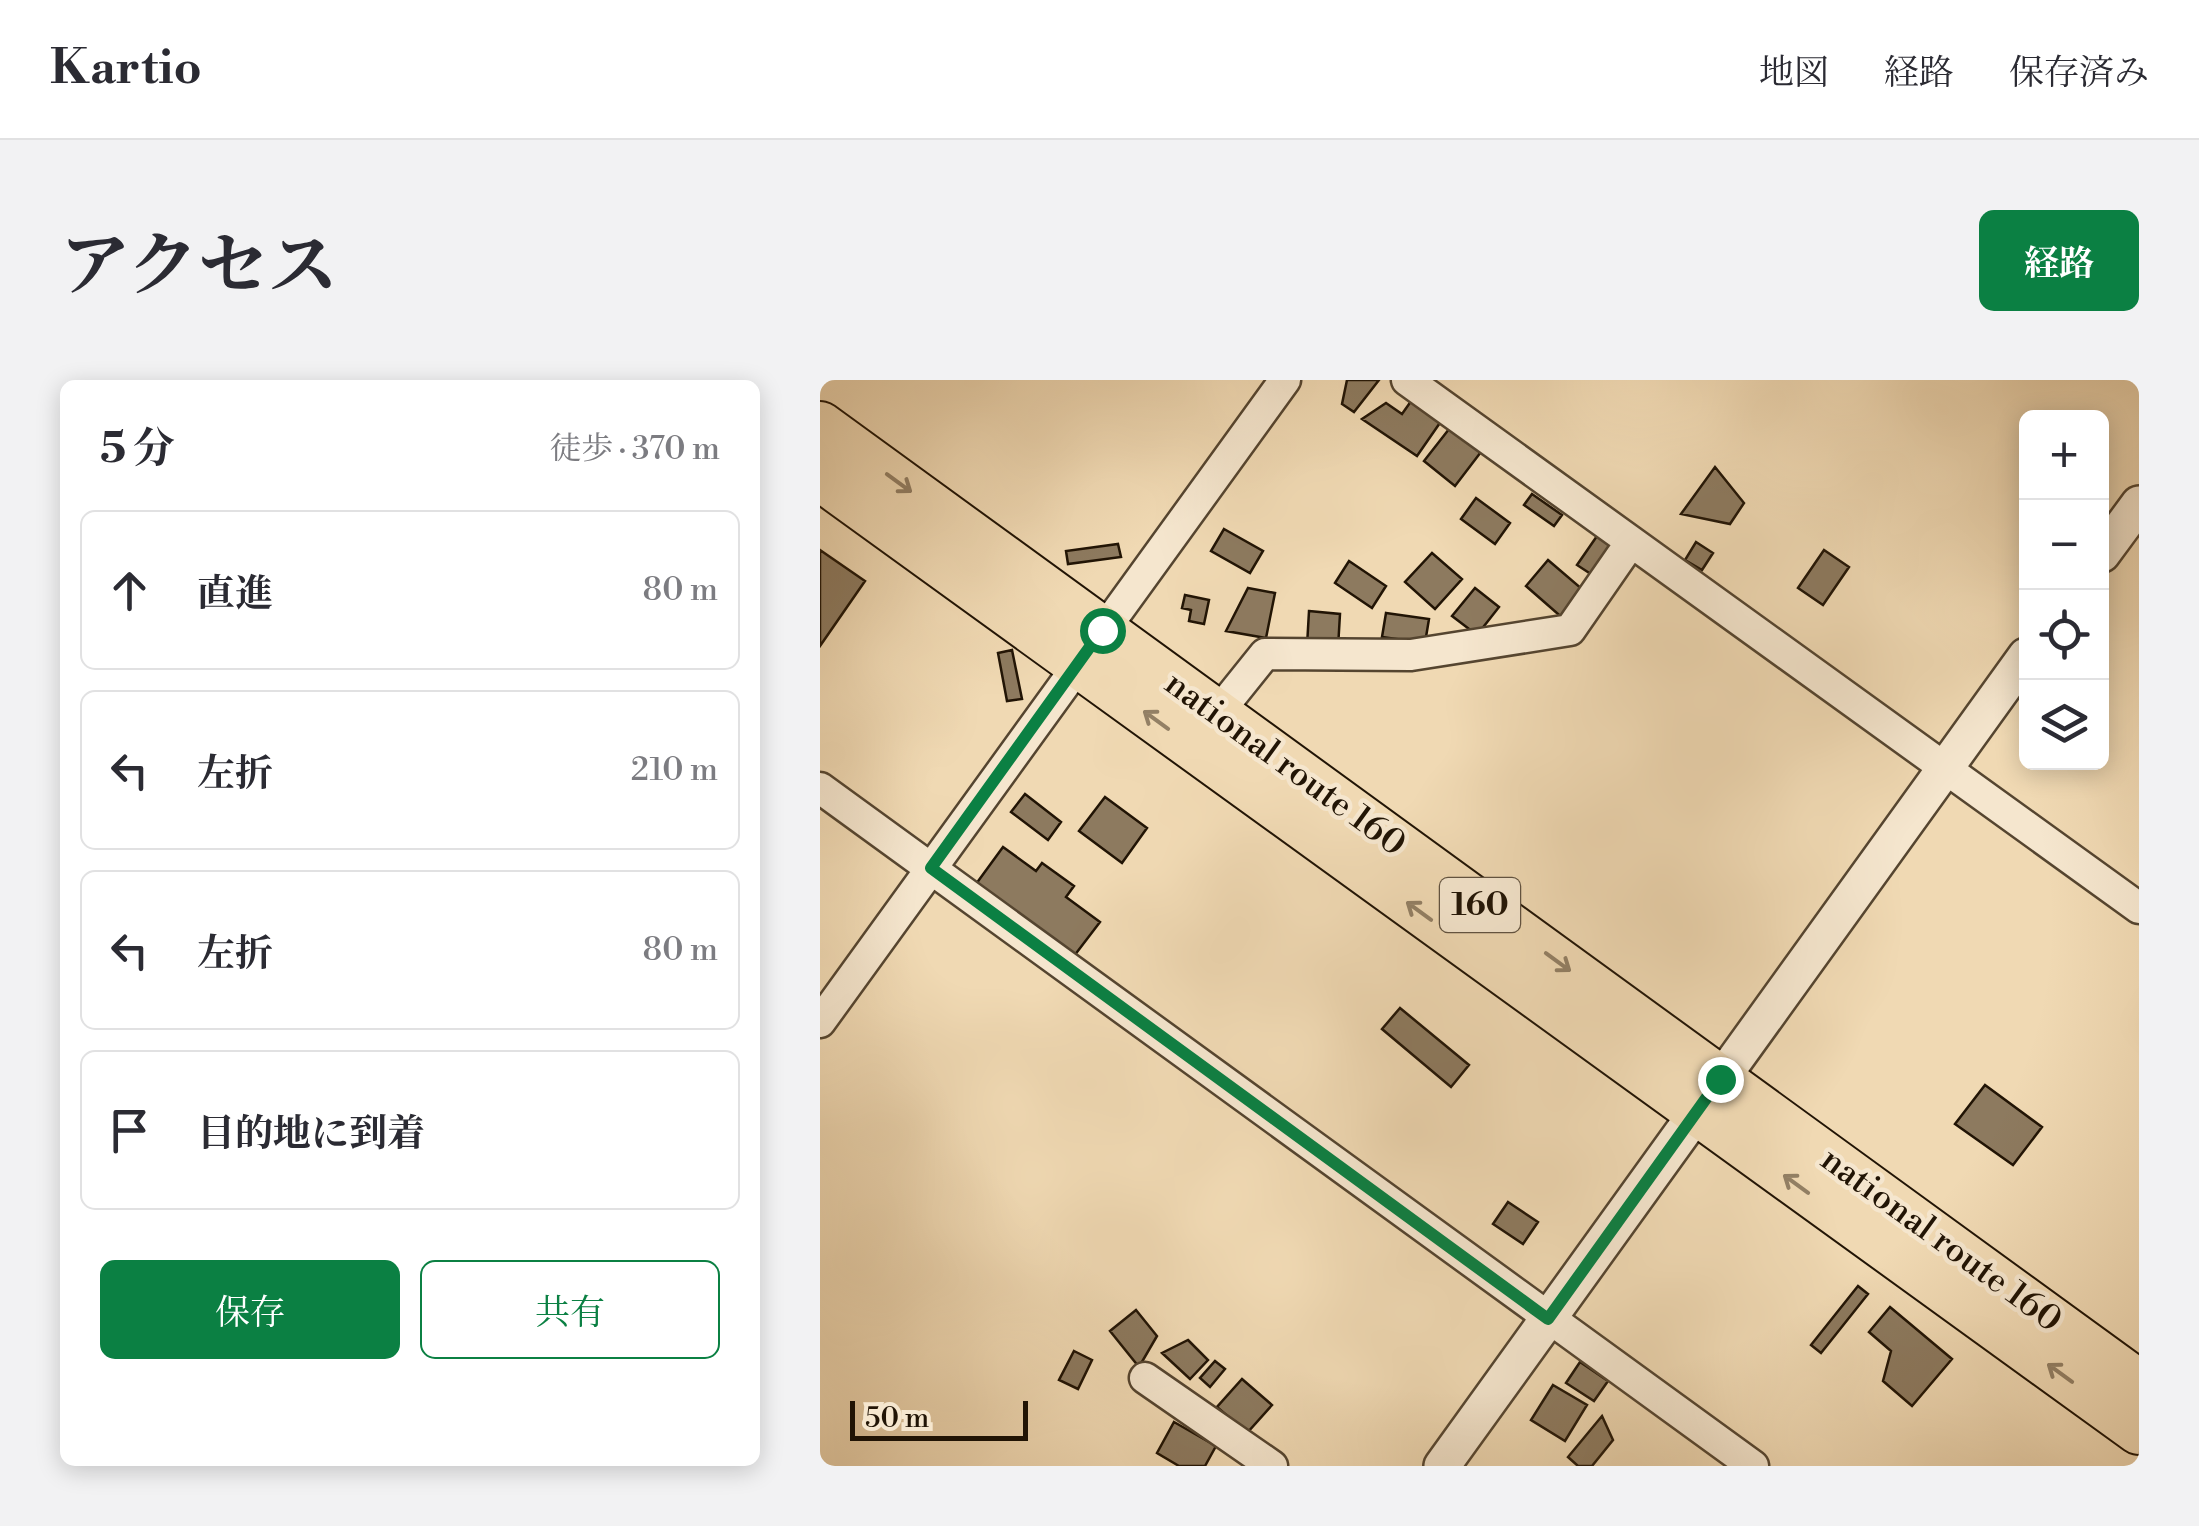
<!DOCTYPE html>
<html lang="ja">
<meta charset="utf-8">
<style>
:root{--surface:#fff;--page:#f2f2f3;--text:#2b2b33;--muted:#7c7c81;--line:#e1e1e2;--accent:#0b8043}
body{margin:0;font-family:"Libre Bodoni","Noto Serif JP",serif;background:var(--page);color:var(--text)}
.controls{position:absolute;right:30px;top:30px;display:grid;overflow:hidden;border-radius:15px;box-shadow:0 5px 25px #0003}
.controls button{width:90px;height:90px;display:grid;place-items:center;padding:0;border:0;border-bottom:2px solid var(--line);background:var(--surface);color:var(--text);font:50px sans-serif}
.scale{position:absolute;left:30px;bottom:25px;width:178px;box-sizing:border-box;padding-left:10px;border:5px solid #211405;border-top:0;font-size:28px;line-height:35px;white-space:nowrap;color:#211405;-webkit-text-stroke:8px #f5e6ce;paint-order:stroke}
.stop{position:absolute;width:30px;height:30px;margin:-22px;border:8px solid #0b8043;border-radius:50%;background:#fff}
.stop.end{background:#0b8043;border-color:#fff;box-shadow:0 2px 10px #0008}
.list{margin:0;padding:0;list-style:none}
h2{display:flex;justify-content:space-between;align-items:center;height:130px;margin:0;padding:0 40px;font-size:42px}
h2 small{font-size:32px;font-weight:400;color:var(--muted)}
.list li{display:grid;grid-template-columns:65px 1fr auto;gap:30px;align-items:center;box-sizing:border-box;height:160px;margin:0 20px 20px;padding:0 20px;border:2px solid var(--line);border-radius:15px}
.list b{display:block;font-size:38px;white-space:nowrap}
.list em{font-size:32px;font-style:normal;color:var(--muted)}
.actions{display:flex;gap:20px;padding:30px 40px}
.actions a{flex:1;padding:22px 0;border:2px solid var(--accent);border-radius:15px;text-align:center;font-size:35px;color:var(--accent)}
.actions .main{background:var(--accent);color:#fff}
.icon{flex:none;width:55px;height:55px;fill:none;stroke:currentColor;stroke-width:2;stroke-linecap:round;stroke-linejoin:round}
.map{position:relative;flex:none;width:1319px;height:1086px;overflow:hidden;border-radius:15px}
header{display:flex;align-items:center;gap:60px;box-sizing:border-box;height:140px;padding:0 50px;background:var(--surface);border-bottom:2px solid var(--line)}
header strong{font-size:48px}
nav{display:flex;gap:55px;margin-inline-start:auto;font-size:35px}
.intro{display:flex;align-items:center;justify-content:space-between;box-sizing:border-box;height:240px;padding:0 60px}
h1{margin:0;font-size:70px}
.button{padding:25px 45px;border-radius:15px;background:var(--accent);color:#fff;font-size:35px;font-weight:700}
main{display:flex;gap:60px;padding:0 60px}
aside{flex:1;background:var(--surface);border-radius:15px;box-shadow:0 5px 25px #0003}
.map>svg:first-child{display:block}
.building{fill:#8d7a5f;stroke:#211405;stroke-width:2.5}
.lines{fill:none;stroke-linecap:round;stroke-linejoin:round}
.minor-casing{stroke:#554530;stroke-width:35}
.tertiary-casing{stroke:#554530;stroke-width:40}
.trunk-casing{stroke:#211405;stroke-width:52}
.minor{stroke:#f5e6ce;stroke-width:30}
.tertiary{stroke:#f5e6ce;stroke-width:35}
.trunk{stroke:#f0d9b3;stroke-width:48}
.oneway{stroke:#938065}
.route{stroke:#0b8043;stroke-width:12}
.labels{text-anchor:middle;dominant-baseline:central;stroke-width:9;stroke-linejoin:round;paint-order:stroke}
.shield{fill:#f5e6ce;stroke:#615341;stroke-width:2.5}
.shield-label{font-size:32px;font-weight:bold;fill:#211405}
.street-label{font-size:35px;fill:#211405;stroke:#f5e6ce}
</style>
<header>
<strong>Kartio</strong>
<nav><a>地図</a><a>経路</a><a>保存済み</a></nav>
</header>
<div class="intro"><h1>アクセス</h1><a class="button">経路</a></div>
<main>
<aside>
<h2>5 分<small>徒歩 · 370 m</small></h2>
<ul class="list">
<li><svg class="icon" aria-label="ahead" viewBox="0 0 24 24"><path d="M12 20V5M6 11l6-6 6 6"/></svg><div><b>直進</b></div><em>80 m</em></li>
<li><svg class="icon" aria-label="left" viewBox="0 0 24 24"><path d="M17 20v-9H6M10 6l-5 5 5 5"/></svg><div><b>左折</b></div><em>210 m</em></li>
<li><svg class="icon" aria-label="left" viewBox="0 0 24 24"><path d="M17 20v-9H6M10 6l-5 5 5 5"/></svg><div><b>左折</b></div><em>80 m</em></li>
<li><svg class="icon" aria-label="arrive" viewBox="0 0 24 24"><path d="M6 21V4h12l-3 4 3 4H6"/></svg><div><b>目的地に到着</b></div></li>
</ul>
<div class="actions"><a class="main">保存</a><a>共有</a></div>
</aside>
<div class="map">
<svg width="1319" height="1086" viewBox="0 0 1319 1086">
<rect width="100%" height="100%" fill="#f0d9b3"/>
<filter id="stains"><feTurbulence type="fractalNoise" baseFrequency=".002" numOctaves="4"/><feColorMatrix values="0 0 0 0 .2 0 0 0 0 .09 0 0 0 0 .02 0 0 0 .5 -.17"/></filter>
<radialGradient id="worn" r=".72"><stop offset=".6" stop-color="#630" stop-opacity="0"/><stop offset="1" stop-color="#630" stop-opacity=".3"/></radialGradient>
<path class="building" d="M 527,0 L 559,0 L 534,32 L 522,24 Z
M 594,17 L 624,37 L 597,76 L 542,39 L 566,23 L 582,34 Z
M 633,44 L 664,68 L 635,106 L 604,81 Z
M 895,87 L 924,123 L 910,144 L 861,134 Z
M 712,114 L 742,135 L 734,146 L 704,125 Z
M 656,118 L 690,143 L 675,164 L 641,139 Z
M 404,149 L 443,171 L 430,193 L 391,171 Z
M 777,156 L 797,169 L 777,198 L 757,185 Z
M 876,162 L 893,173 L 882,190 L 865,180 Z
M 298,164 L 301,177 L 248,184 L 246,171 Z
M 0,170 L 45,201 L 0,266 Z
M 1004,170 L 1029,187 L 1003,225 L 978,208 Z
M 612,173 L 642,199 L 615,229 L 585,202 Z
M 728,180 L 769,215 L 746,241 L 706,206 Z
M 529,181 L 566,206 L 552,228 L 515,203 Z
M 428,208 L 455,213 L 446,258 L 406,251 Z
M 655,208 L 679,227 L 657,255 L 632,236 Z
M 365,215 L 389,220 L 384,244 L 369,241 L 371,230 L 362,228 Z
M 489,231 L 520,234 L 518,268 L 487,266 Z
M 566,233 L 609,239 L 605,263 L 562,257 Z
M 192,270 L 202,319 L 187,321 L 178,273 Z
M 205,414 L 241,442 L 228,460 L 191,432 Z
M 285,417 L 327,448 L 302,483 L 259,451 Z
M 183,467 L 216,491 L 222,483 L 254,506 L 246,517 L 280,542 L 254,576 L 156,504 Z
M 580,628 L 649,685 L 631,707 L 562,649 Z
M 1165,705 L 1222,747 L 1193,785 L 1135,744 Z
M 688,822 L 718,842 L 703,864 L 673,844 Z
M 1038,906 L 1048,914 L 1001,973 L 991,965 Z
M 1070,927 L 1132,979 L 1092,1026 L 1063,1001 L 1071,971 L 1049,952 Z
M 316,930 L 337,956 L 319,987 L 290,951 Z
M 368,960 L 388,980 L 370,999 L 342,973 Z
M 254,971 L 272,980 L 258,1009 L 239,1000 Z
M 395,981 L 405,989 L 390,1007 L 380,998 Z
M 760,982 L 788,1001 L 774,1021 L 746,1003 Z
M 422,999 L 452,1025 L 427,1053 L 397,1027 Z
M 733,1005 L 767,1025 L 745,1061 L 711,1040 Z
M 782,1036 L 793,1060 L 772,1086 L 758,1086 L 748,1077 Z
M 354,1042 L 396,1066 L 385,1086 L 359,1086 L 337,1073 Z"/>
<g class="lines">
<defs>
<path id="minor" d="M 587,0 L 1319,528
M 396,335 L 445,274 L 591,275 L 750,250 L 811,162
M 0,408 L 933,1086
M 0,642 L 465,0
M 325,998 L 452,1086"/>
<path id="tertiary" d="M 1282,174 L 1319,124
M 622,1086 L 1206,276"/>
<path id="trunk" d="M 0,46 L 1319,1005
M 0,96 L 1319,1050"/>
</defs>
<use href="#minor" class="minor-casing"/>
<use href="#tertiary" class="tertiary-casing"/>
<use href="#trunk" class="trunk-casing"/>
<use href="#minor" class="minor"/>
<use href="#tertiary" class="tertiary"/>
<use href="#trunk" class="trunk"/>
</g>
<defs><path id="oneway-shaft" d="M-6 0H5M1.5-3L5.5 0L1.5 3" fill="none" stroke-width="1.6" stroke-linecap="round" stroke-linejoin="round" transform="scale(2.5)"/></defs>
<g class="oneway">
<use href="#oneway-shaft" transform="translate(79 103) rotate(36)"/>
<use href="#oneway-shaft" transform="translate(336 340) rotate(-144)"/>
<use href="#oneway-shaft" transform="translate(599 531) rotate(-144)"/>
<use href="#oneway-shaft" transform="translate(738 582) rotate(36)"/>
<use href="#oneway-shaft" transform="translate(976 804) rotate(-144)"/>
<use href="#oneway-shaft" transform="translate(1240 993) rotate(-144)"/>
</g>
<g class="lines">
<path class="route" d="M 282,250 L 111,488 L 728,939 L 900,699"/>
</g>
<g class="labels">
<rect class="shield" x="620" y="498" width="80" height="54" rx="8"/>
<g class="shield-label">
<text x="660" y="525">160</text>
</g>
<g class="street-label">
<text transform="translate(465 384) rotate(36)">national route 160</text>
<text transform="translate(1121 860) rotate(36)">national route 160</text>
</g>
</g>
<rect width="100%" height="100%" filter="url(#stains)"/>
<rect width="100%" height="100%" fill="url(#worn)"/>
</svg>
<div class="controls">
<button>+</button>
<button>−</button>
<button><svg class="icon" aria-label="locate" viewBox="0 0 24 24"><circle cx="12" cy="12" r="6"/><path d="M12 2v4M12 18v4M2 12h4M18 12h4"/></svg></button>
<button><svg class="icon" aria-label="layers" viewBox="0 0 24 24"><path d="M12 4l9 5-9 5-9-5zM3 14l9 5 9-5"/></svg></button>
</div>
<div class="scale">50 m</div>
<div class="stop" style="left:282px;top:250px"></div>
<div class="stop end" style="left:900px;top:699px"></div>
</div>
</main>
